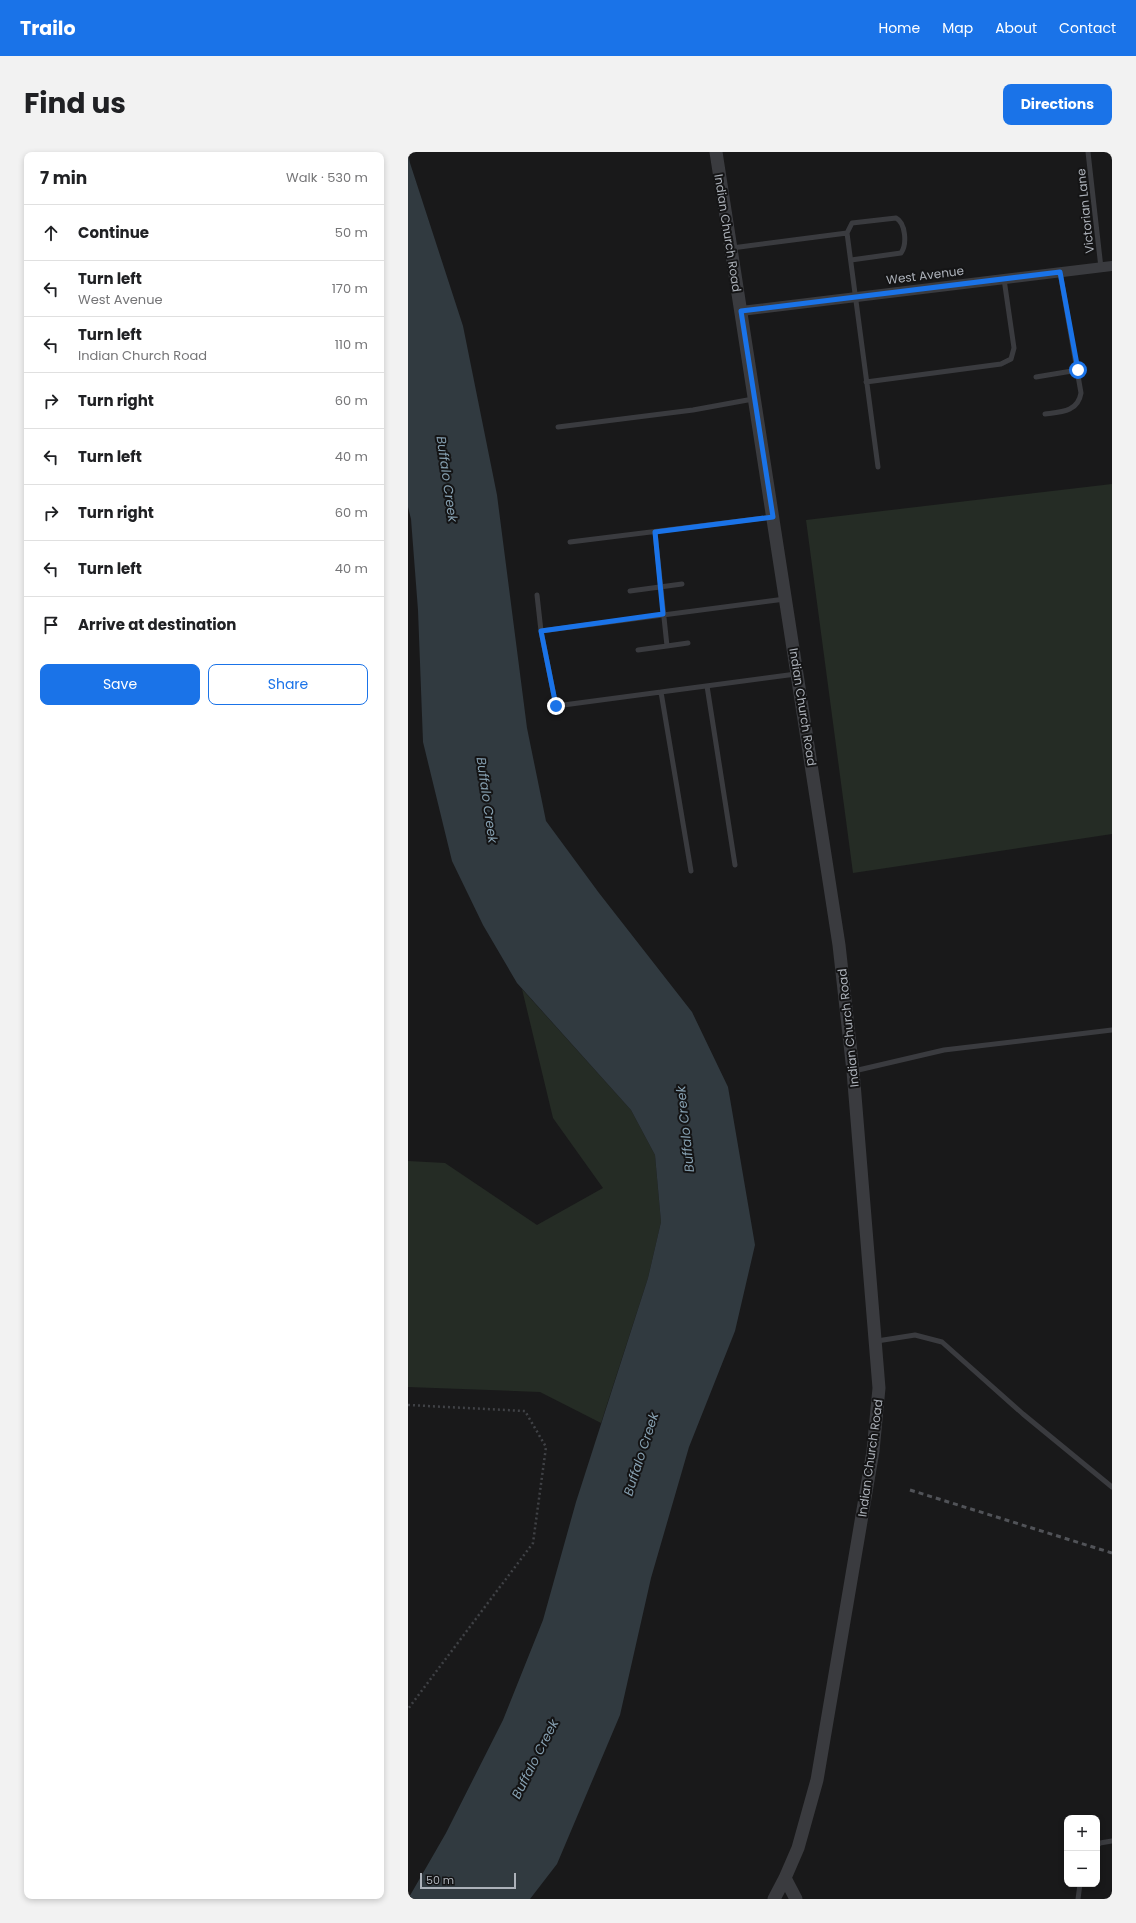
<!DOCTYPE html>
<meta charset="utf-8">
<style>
:root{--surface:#fff;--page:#f2f2f2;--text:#202124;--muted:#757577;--line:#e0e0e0;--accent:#1a73e8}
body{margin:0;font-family:Poppins,sans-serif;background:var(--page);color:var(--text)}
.controls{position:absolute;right:12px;bottom:12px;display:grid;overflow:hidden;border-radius:8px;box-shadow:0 2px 6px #0003}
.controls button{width:36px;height:36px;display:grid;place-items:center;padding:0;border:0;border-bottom:1px solid var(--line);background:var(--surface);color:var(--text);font:20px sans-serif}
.scale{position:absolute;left:12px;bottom:10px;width:96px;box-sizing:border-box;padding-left:4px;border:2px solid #acb1b9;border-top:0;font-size:11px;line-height:14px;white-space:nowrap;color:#acb1b9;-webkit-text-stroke:3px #141415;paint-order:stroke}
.stop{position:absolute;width:12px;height:12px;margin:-9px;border:3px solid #1a73e8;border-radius:50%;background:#fff}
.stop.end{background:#1a73e8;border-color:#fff;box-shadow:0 1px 4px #0008}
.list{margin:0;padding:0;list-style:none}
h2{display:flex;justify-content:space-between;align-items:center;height:52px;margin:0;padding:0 16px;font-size:17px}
h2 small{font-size:13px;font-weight:400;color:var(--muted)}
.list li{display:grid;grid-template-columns:26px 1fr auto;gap:12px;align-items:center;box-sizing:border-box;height:56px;padding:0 16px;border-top:1px solid var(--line)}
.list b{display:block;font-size:15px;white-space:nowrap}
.list p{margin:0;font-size:13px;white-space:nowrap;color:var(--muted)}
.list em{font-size:13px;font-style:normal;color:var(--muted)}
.actions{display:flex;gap:8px;padding:12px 16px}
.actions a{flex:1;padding:9px 0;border:1px solid var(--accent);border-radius:8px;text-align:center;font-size:14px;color:var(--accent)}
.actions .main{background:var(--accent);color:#fff}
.icon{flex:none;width:22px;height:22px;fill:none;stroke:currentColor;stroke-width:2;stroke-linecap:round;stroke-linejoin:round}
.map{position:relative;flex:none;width:704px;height:1747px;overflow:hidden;border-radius:8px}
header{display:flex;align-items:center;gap:24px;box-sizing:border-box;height:56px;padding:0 20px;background:var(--accent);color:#fff}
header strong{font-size:19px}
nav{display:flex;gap:22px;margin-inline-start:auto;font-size:14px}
.intro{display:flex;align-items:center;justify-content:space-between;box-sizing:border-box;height:96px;padding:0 24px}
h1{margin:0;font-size:28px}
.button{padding:10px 18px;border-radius:8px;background:var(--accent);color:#fff;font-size:14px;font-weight:700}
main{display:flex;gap:24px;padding:0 24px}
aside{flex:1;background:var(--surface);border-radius:8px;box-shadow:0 2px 6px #0003}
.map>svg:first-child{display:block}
.green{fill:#252c25}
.water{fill:#313a40}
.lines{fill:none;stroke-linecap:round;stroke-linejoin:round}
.path{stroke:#404246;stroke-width:2.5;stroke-dasharray:2 3;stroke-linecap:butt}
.service{stroke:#3a3b3f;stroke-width:5}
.minor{stroke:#3a3b3f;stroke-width:10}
.tertiary{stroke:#3a3b3f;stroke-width:13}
.rail{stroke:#515358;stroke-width:3;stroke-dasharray:5 4;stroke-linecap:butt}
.route{stroke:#1a73e8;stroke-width:5}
.labels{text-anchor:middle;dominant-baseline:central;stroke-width:4;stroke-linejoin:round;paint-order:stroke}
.street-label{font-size:12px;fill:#acb1b9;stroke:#141415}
.water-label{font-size:13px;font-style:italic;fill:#86a0b1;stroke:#141415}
</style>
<header>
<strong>Trailo</strong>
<nav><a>Home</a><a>Map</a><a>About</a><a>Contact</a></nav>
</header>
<div class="intro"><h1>Find us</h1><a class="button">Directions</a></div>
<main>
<aside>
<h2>7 min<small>Walk · 530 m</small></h2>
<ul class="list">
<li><svg class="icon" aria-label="ahead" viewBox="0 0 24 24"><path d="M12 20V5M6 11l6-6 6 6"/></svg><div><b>Continue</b></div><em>50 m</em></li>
<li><svg class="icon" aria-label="left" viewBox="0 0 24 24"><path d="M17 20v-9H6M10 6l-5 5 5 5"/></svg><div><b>Turn left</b><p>West Avenue</p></div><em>170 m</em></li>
<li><svg class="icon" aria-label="left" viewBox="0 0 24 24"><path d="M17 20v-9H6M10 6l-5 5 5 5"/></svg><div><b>Turn left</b><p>Indian Church Road</p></div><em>110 m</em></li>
<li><svg class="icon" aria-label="right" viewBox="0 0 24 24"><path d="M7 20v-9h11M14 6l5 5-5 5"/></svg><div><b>Turn right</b></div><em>60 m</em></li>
<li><svg class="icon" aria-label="left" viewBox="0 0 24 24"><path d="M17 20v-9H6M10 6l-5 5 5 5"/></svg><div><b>Turn left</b></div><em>40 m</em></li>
<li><svg class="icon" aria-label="right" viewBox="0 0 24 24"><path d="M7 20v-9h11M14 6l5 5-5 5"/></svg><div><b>Turn right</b></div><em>60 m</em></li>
<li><svg class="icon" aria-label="left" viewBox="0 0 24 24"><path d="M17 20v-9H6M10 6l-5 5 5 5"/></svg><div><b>Turn left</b></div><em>40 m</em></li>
<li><svg class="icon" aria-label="arrive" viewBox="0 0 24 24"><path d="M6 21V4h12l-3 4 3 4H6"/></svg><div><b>Arrive at destination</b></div></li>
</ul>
<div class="actions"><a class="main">Save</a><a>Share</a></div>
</aside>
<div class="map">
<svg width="704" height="1747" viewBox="0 0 704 1747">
<rect width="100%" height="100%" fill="#19191a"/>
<path class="green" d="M 704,332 L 704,682 L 445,721 L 398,368 Z
M 114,837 L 223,958 L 247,1003 L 253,1070 L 240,1126 L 193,1271 L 132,1240 L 0,1235 L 0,1009 L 37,1011 L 129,1073 L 195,1036 L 145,966 Z"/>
<path class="water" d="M 0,0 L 2,11 L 55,174 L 89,343 L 119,576 L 138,669 L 191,741 L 284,860 L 320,935 L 347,1093 L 327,1179 L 281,1295 L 243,1426 L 212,1563 L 149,1712 L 122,1747 L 0,1747 L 38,1681 L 95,1568 L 135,1468 L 168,1350 L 240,1126 L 253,1070 L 247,1003 L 223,958 L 109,831 L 75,773 L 44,709 L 15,590 L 10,458 L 3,367 L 0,355 Z"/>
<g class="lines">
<path class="path" d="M 0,1253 L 117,1259 L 138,1295 L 125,1391 L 0,1557"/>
<path class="service" d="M 680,0 L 693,116
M 439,81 L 444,71 L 488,66 C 498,71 499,93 493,101 L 443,108
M 324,96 L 439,81 L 470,315
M 628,225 L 670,218
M 458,230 L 593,212 L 603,207 L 606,196 L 596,127
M 637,262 C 653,260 670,260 673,241 L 652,120
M 150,275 L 285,258 L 345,247
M 247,380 L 259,494 L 280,491
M 162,390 L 364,365
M 222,439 L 274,432
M 129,443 L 133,479 L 377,447
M 133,479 L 148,554 L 388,522
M 230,498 L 259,494
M 299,534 L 327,713
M 253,540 L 283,719
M 446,919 L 536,898 L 704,878
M 469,1189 L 507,1183 L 534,1190 L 615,1262 L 704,1335
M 689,1694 L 692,1691 L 704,1689
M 670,1747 L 672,1732"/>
<path class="minor" d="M 333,159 L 704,114"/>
<path class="tertiary" d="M 308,0 L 431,793 L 445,919 L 471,1236 L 465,1299 L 409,1628 L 390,1696 L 377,1726 L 366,1747
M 377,1726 L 388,1747"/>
<path class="rail" d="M 502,1338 L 704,1401"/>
</g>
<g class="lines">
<path class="route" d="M 148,554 L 133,479 L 255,462 L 247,380 L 365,365 L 333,159 L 652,120 L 670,218"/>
</g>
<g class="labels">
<g class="street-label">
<text transform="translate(677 59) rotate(-96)">Victorian Lane</text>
<text transform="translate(320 81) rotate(81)">Indian Church Road</text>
<text transform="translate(517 123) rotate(-7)">West Avenue</text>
<text transform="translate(395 555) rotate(81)">Indian Church Road</text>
<text transform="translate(440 876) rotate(-96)">Indian Church Road</text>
<text transform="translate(462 1306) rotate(-82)">Indian Church Road</text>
</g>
<g class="water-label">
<text transform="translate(39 327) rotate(82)">Buffalo Creek</text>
<text transform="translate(79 648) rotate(82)">Buffalo Creek</text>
<text transform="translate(277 977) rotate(-96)">Buffalo Creek</text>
<text transform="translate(233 1302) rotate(-72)">Buffalo Creek</text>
<text transform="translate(127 1607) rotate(-63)">Buffalo Creek</text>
</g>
</g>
</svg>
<div class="controls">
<button>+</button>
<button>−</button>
</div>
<div class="scale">50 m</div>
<div class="stop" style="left:670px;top:218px"></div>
<div class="stop end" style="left:148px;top:554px"></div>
</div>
</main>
